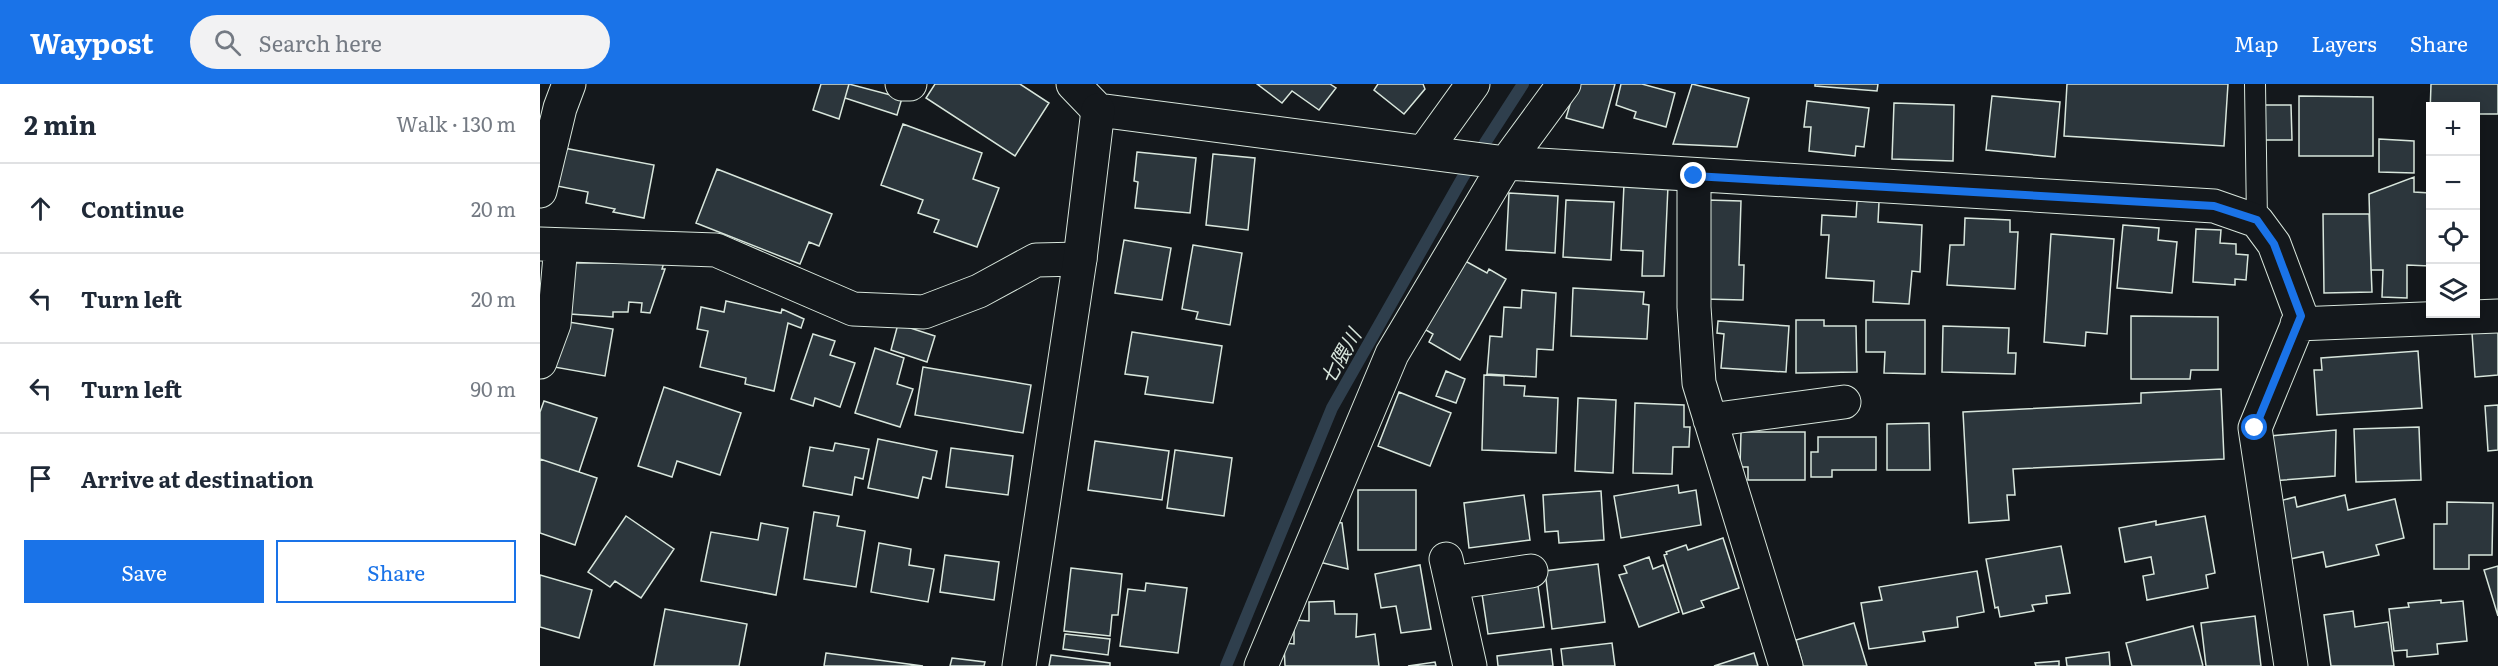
<!DOCTYPE html>
<meta charset="utf-8">
<style>
:root{--surface:#fff;--page:#f2f2f3;--text:#1f2937;--muted:#747a83;--line:#e0e1e3;--accent:#1a73e8}
body{margin:0;font-family:Literata,"Noto Sans JP",serif;background:var(--page);color:var(--text)}
.controls{position:absolute;right:18px;top:18px;display:grid;overflow:hidden;border-radius:0px;box-shadow:0 3px 15px #0003}
.controls button{width:54px;height:54px;display:grid;place-items:center;padding:0;border:0;border-bottom:2px solid var(--line);background:var(--surface);color:var(--text);font:30px sans-serif}
.stop{position:absolute;width:18px;height:18px;margin:-14px;border:4px solid #1a73e8;border-radius:50%;background:#fff}
.stop.end{background:#1a73e8;border-color:#fff;box-shadow:0 2px 6px #0008}
.list{margin:0;padding:0;list-style:none}
h2{display:flex;justify-content:space-between;align-items:center;height:78px;margin:0;padding:0 24px;font-size:26px}
h2 small{font-size:20px;font-weight:400;color:var(--muted)}
.list li{display:grid;grid-template-columns:39px 1fr auto;gap:18px;align-items:center;box-sizing:border-box;height:90px;padding:0 24px;border-top:2px solid var(--line)}
.list b{display:block;font-size:22px;white-space:nowrap}
.list em{font-size:20px;font-style:normal;color:var(--muted)}
.actions{display:flex;gap:12px;padding:18px 24px}
.actions a{flex:1;padding:14px 0;border:2px solid var(--accent);border-radius:0px;text-align:center;font-size:21px;color:var(--accent)}
.actions .main{background:var(--accent);color:#fff}
.icon{flex:none;width:33px;height:33px;fill:none;stroke:currentColor;stroke-width:2;stroke-linecap:round;stroke-linejoin:round}
.map{position:relative;flex:none;width:1958px;height:582px;overflow:hidden}
header{display:flex;align-items:center;gap:36px;box-sizing:border-box;height:84px;padding:0 30px;background:var(--accent);color:#fff}
header strong{font-size:28px}
nav{display:flex;gap:33px;margin-inline-start:auto;font-size:21px}
.search{width:420px;height:54px;background:var(--page);display:flex;align-items:center;gap:15px;box-sizing:border-box;padding:0 21px;border-radius:33px;color:var(--muted);font-size:22px}
main{display:flex}
aside{flex:1;background:var(--surface)}
.map>svg:first-child{display:block}
.lines{fill:none;stroke-linecap:round;stroke-linejoin:round}
.stream{stroke:#2f3f4d;stroke-width:12}
.building{fill:#2c363c;stroke:#d8e6dc;stroke-width:1.5}
.service-casing{stroke:#d8e6dc;stroke-width:22}
.minor-casing{stroke:#d8e6dc;stroke-width:35}
.tertiary-casing{stroke:#d8e6dc;stroke-width:35}
.service{stroke:#14181c;stroke-width:20}
.minor{stroke:#14181c;stroke-width:33}
.tertiary{stroke:#14181c;stroke-width:33}
.route{stroke:#1a73e8;stroke-width:8}
.labels{text-anchor:middle;dominant-baseline:central;stroke-width:4.5;stroke-linejoin:round;paint-order:stroke}
.water-label{font-size:20px;font-style:italic;fill:#d8e6dc;stroke:#14181c}
</style>
<header>
<strong>Waypost</strong>
<div class="search"><svg class="icon" aria-label="search" viewBox="0 0 24 24"><circle cx="10" cy="10" r="6"/><path d="M15 15l6 6"/></svg>Search here</div>
<nav><a>Map</a><a>Layers</a><a>Share</a></nav>
</header>
<main>
<aside>
<h2>2 min<small>Walk · 130 m</small></h2>
<ul class="list">
<li><svg class="icon" aria-label="ahead" viewBox="0 0 24 24"><path d="M12 20V5M6 11l6-6 6 6"/></svg><div><b>Continue</b></div><em>20 m</em></li>
<li><svg class="icon" aria-label="left" viewBox="0 0 24 24"><path d="M17 20v-9H6M10 6l-5 5 5 5"/></svg><div><b>Turn left</b></div><em>20 m</em></li>
<li><svg class="icon" aria-label="left" viewBox="0 0 24 24"><path d="M17 20v-9H6M10 6l-5 5 5 5"/></svg><div><b>Turn left</b></div><em>90 m</em></li>
<li><svg class="icon" aria-label="arrive" viewBox="0 0 24 24"><path d="M6 21V4h12l-3 4 3 4H6"/></svg><div><b>Arrive at destination</b></div></li>
</ul>
<div class="actions"><a class="main">Save</a><a>Share</a></div>
</aside>
<div class="map">
<svg width="1958" height="582" viewBox="0 0 1958 582">
<rect width="100%" height="100%" fill="#14181c"/>
<g class="lines">
<path class="stream" d="M 686,582 L 792,324 L 923,93 L 983,0"/>
</g>
<path class="building" d="M 281,0 L 309,0 L 299,35 L 273,26 Z
M 309,0 L 362,14 L 357,31 L 305,14 Z
M 395,0 L 480,0 L 509,19 L 475,72 L 386,14 Z
M 717,0 L 790,0 L 796,4 L 779,26 L 752,7 L 742,19 Z
M 838,0 L 883,0 L 885,5 L 864,30 L 834,6 Z
M 1036,0 L 1075,0 L 1063,44 L 1026,34 Z
M 1081,0 L 1102,0 L 1135,9 L 1126,43 L 1094,34 L 1096,28 L 1076,21 Z
M 1152,0 L 1209,14 L 1197,63 L 1133,60 Z
M 1275,0 L 1338,0 L 1337,7 L 1275,2 Z
M 1527,0 L 1688,0 L 1684,62 L 1524,52 Z
M 1891,0 L 1958,0 L 1958,30 L 1936,30 L 1936,22 L 1890,22 L 1890,30 Z
M 1452,12 L 1520,18 L 1515,73 L 1446,66 Z
M 1759,12 L 1833,13 L 1833,72 L 1759,72 Z
M 1267,17 L 1329,24 L 1324,63 L 1316,62 L 1315,72 L 1269,67 L 1271,43 L 1264,43 Z
M 1354,19 L 1414,21 L 1413,77 L 1352,75 Z
M 1721,21 L 1751,21 L 1752,56 L 1722,56 Z
M 363,40 L 442,69 L 433,95 L 459,104 L 437,163 L 394,148 L 399,136 L 378,129 L 383,116 L 341,101 Z
M 1839,55 L 1874,57 L 1874,89 L 1839,88 Z
M 24,64 L 114,81 L 104,134 L 73,128 L 75,125 L 46,119 L 48,108 L 17,102 Z
M 597,68 L 656,74 L 650,129 L 595,124 L 598,98 L 594,97 Z
M 673,70 L 715,74 L 708,146 L 666,141 Z
M 177,85 L 292,130 L 279,162 L 269,158 L 260,180 L 156,139 Z
M 1874,93 L 1874,108 L 1890,109 L 1890,182 L 1867,181 L 1867,214 L 1842,213 L 1843,186 L 1831,186 L 1829,110 Z
M 1084,100 L 1128,102 L 1124,192 L 1102,192 L 1103,167 L 1081,166 Z
M 969,109 L 1018,112 L 1015,169 L 966,166 Z
M 1026,116 L 1074,118 L 1071,176 L 1023,173 Z
M 1167,116 L 1201,117 L 1199,181 L 1204,181 L 1203,216 L 1164,215 Z
M 1317,117 L 1339,118 L 1338,138 L 1382,141 L 1380,188 L 1372,187 L 1369,220 L 1333,218 L 1334,197 L 1286,194 L 1289,151 L 1281,151 L 1282,131 L 1316,133 Z
M 1783,130 L 1829,130 L 1832,208 L 1784,209 Z
M 1425,134 L 1470,136 L 1470,148 L 1478,148 L 1475,205 L 1407,201 L 1410,161 L 1424,161 Z
M 1583,141 L 1619,144 L 1618,156 L 1637,158 L 1632,209 L 1577,204 Z
M 1656,145 L 1681,146 L 1680,159 L 1696,160 L 1696,170 L 1708,171 L 1706,196 L 1695,195 L 1695,201 L 1653,198 Z
M 1511,150 L 1574,155 L 1567,250 L 1546,248 L 1545,262 L 1504,258 Z
M 584,156 L 631,164 L 622,216 L 575,209 Z
M 653,161 L 702,169 L 690,241 L 656,235 L 658,228 L 642,225 Z
M 918,173 L 947,189 L 949,185 L 966,195 L 920,276 L 889,258 L 893,250 L 879,242 Z
M 125,175 L 122,185 L 125,185 L 110,229 L 101,228 L 102,219 L 89,218 L 88,228 L 73,228 L 73,233 L 30,230 L 32,179 L 101,179 Z
M 1033,204 L 1104,208 L 1103,220 L 1109,221 L 1107,255 L 1031,252 Z
M 982,206 L 1016,209 L 1013,266 L 997,265 L 996,293 L 947,290 L 950,252 L 962,253 L 964,223 L 981,224 Z
M 186,217 L 241,229 L 242,225 L 264,235 L 261,244 L 248,239 L 234,307 L 205,300 L 206,294 L 160,283 L 168,247 L 157,245 L 161,223 L 184,228 Z
M 1591,232 L 1678,233 L 1678,286 L 1651,286 L 1650,295 L 1591,295 Z
M 1256,236 L 1284,236 L 1284,242 L 1316,242 L 1317,288 L 1256,289 Z
M 1326,236 L 1385,236 L 1385,290 L 1344,289 L 1345,268 L 1326,268 Z
M 22,237 L 73,245 L 65,292 L 14,283 Z
M 1178,237 L 1249,242 L 1246,288 L 1181,284 L 1184,250 L 1177,249 Z
M 358,240 L 395,252 L 387,278 L 351,266 Z
M 1403,242 L 1469,244 L 1468,269 L 1476,269 L 1475,290 L 1402,288 Z
M 1958,247 L 1958,291 L 1935,293 L 1932,249 Z
M 592,248 L 682,262 L 673,319 L 605,310 L 608,293 L 585,290 Z
M 273,250 L 295,257 L 290,271 L 315,279 L 300,323 L 275,314 L 273,322 L 251,315 Z
M 335,264 L 364,274 L 357,300 L 373,305 L 360,343 L 315,329 Z
M 1878,267 L 1882,324 L 1777,331 L 1774,286 L 1782,286 L 1781,274 Z
M 383,283 L 491,301 L 483,349 L 375,331 Z
M 906,287 L 925,295 L 916,319 L 896,312 Z
M 944,291 L 964,292 L 964,301 L 985,302 L 984,312 L 1018,314 L 1016,369 L 942,366 Z
M 124,303 L 201,329 L 180,391 L 137,377 L 132,393 L 98,382 Z
M 1681,305 L 1684,375 L 1473,385 L 1475,411 L 1467,411 L 1469,436 L 1429,439 L 1423,328 L 1601,319 L 1601,309 Z
M 859,308 L 911,329 L 890,382 L 838,362 Z
M 1038,314 L 1076,316 L 1073,389 L 1035,387 Z
M 4,317 L 57,334 L 39,388 L 0,375 L 0,328 Z
M 1095,319 L 1144,321 L 1144,343 L 1150,343 L 1149,363 L 1133,363 L 1132,390 L 1093,389 Z
M 1958,321 L 1958,366 L 1948,367 L 1945,322 Z
M 1389,339 L 1390,386 L 1347,386 L 1347,340 Z
M 1879,343 L 1881,396 L 1816,398 L 1814,345 Z
M 1796,346 L 1795,392 L 1731,397 L 1730,352 Z
M 1201,348 L 1265,348 L 1265,396 L 1208,396 L 1208,383 L 1200,383 Z
M 1278,353 L 1336,353 L 1336,386 L 1292,386 L 1292,393 L 1271,393 L 1271,368 L 1278,368 Z
M 338,355 L 397,367 L 391,395 L 383,393 L 378,414 L 328,404 Z
M 555,357 L 629,367 L 622,416 L 548,406 Z
M 295,359 L 329,365 L 323,395 L 315,393 L 312,411 L 263,402 L 270,363 L 293,367 Z
M 411,364 L 473,372 L 468,411 L 406,403 Z
M 635,366 L 692,374 L 684,432 L 627,424 Z
M 0,375 L 57,394 L 35,461 L 0,449 Z
M 1138,401 L 1139,409 L 1156,406 L 1161,441 L 1081,454 L 1074,412 Z
M 818,406 L 876,406 L 876,466 L 818,466 Z
M 1061,407 L 1064,456 L 1019,459 L 1018,447 L 1005,448 L 1003,411 Z
M 984,411 L 990,456 L 929,464 L 924,419 Z
M 1805,411 L 1808,426 L 1855,415 L 1864,454 L 1836,461 L 1839,471 L 1786,483 L 1783,468 L 1750,475 L 1736,418 L 1755,413 L 1757,423 Z
M 1907,418 L 1953,419 L 1952,471 L 1929,471 L 1929,485 L 1894,485 L 1894,440 L 1907,440 Z
M 274,428 L 299,432 L 297,442 L 325,447 L 316,503 L 264,495 Z
M 86,432 L 134,465 L 101,514 L 75,497 L 70,503 L 48,488 Z
M 1665,432 L 1675,489 L 1666,491 L 1668,504 L 1607,516 L 1603,492 L 1614,490 L 1611,473 L 1585,478 L 1579,444 L 1616,437 L 1616,441 Z
M 792,437 L 802,439 L 808,485 L 779,478 Z
M 221,439 L 248,444 L 236,511 L 161,497 L 171,448 L 218,456 Z
M 1183,454 L 1199,504 L 1161,517 L 1164,523 L 1143,530 L 1124,471 L 1127,470 L 1126,468 L 1146,461 L 1148,466 Z
M 339,459 L 371,465 L 369,481 L 394,485 L 388,518 L 331,508 Z
M 1521,462 L 1530,509 L 1506,512 L 1507,519 L 1492,521 L 1494,527 L 1460,533 L 1458,523 L 1455,524 L 1446,475 Z
M 405,471 L 459,478 L 454,516 L 400,508 Z
M 1109,473 L 1113,485 L 1123,481 L 1139,528 L 1099,543 L 1079,491 L 1087,489 L 1084,482 Z
M 1058,480 L 1065,538 L 1012,545 L 1005,487 Z
M 880,481 L 891,545 L 861,549 L 856,522 L 841,524 L 835,490 Z
M 1958,482 L 1958,532 L 1944,486 Z
M 531,484 L 582,490 L 578,531 L 572,531 L 570,552 L 524,547 Z
M 1437,487 L 1444,528 L 1417,533 L 1418,543 L 1383,548 L 1385,557 L 1329,565 L 1321,519 L 1342,516 L 1339,503 Z
M 0,491 L 52,506 L 39,554 L 0,543 Z
M 606,499 L 647,504 L 638,569 L 580,562 L 588,505 L 605,507 Z
M 998,502 L 1004,543 L 948,550 L 942,510 Z
M 1901,516 L 1901,519 L 1923,517 L 1927,557 L 1897,560 L 1898,570 L 1867,573 L 1867,566 L 1854,567 L 1849,525 L 1869,523 L 1868,519 Z
M 794,517 L 795,530 L 817,530 L 816,553 L 835,550 L 839,582 L 745,582 L 744,559 L 754,560 L 754,536 L 769,537 L 769,518 Z
M 125,525 L 207,540 L 199,582 L 114,582 Z
M 1813,527 L 1815,543 L 1848,538 L 1854,582 L 1791,582 L 1784,531 Z
M 1715,532 L 1721,582 L 1666,582 L 1661,539 Z
M 1314,539 L 1327,582 L 1263,582 L 1256,556 Z
M 1653,542 L 1663,582 L 1592,582 L 1586,559 Z
M 525,550 L 570,555 L 568,571 L 523,565 Z
M 1072,559 L 1075,582 L 1023,582 L 1021,565 Z
M 1011,565 L 1013,582 L 958,582 L 957,572 Z
M 1569,568 L 1570,582 L 1527,582 L 1526,574 Z
M 286,569 L 383,582 L 284,582 Z
M 1214,569 L 1218,582 L 1174,582 Z
M 511,571 L 570,579 L 570,582 L 509,582 Z
M 412,574 L 445,578 L 444,582 L 410,582 Z
M 1519,577 L 1519,582 L 1496,582 L 1495,579 Z
M 895,578 L 896,582 L 868,582 Z"/>
<g class="lines">
<defs>
<path id="service" d="M 1715,0 L 1717,137"/>
<path id="minor" d="M 362,0 L 370,0
M 533,0 L 558,26 L 966,79 L 1674,122 L 1717,137 L 1734,160 L 1761,232 L 1715,344 L 1751,582
M 884,68 L 933,0
M 1154,92 L 1154,223 L 1159,299 L 1246,582
M 0,107 L 20,24 L 29,0
M 0,160 L 176,166 L 313,225 L 384,228 L 439,207 L 496,176 L 540,175
M 1757,240 L 1958,232
M 0,278 L 14,240 L 21,161
M 1170,336 L 1304,318
M 906,475 L 930,582
M 912,499 L 991,487
M 721,582 L 852,270 L 966,79 L 1024,0"/>
<path id="tertiary" d="M 479,582 L 540,175 L 558,26"/>
</defs>
<use href="#service" class="service-casing"/>
<use href="#minor" class="minor-casing"/>
<use href="#tertiary" class="tertiary-casing"/>
<use href="#service" class="service"/>
<use href="#minor" class="minor"/>
<use href="#tertiary" class="tertiary"/>
</g>
<g class="lines">
<path class="route" d="M 1154,92 L 1674,122 L 1717,136 L 1734,160 L 1761,232 L 1715,344"/>
</g>
<g class="labels">
<g class="water-label">
<text transform="translate(799 272) rotate(-60)">七隈川</text>
</g>
</g>
</svg>
<div class="controls">
<button>+</button>
<button>−</button>
<button><svg class="icon" aria-label="locate" viewBox="0 0 24 24"><circle cx="12" cy="12" r="6"/><path d="M12 2v4M12 18v4M2 12h4M18 12h4"/></svg></button>
<button><svg class="icon" aria-label="layers" viewBox="0 0 24 24"><path d="M12 4l9 5-9 5-9-5zM3 14l9 5 9-5"/></svg></button>
</div>
<div class="stop" style="left:1715px;top:344px"></div>
<div class="stop end" style="left:1154px;top:92px"></div>
</div>
</main>
